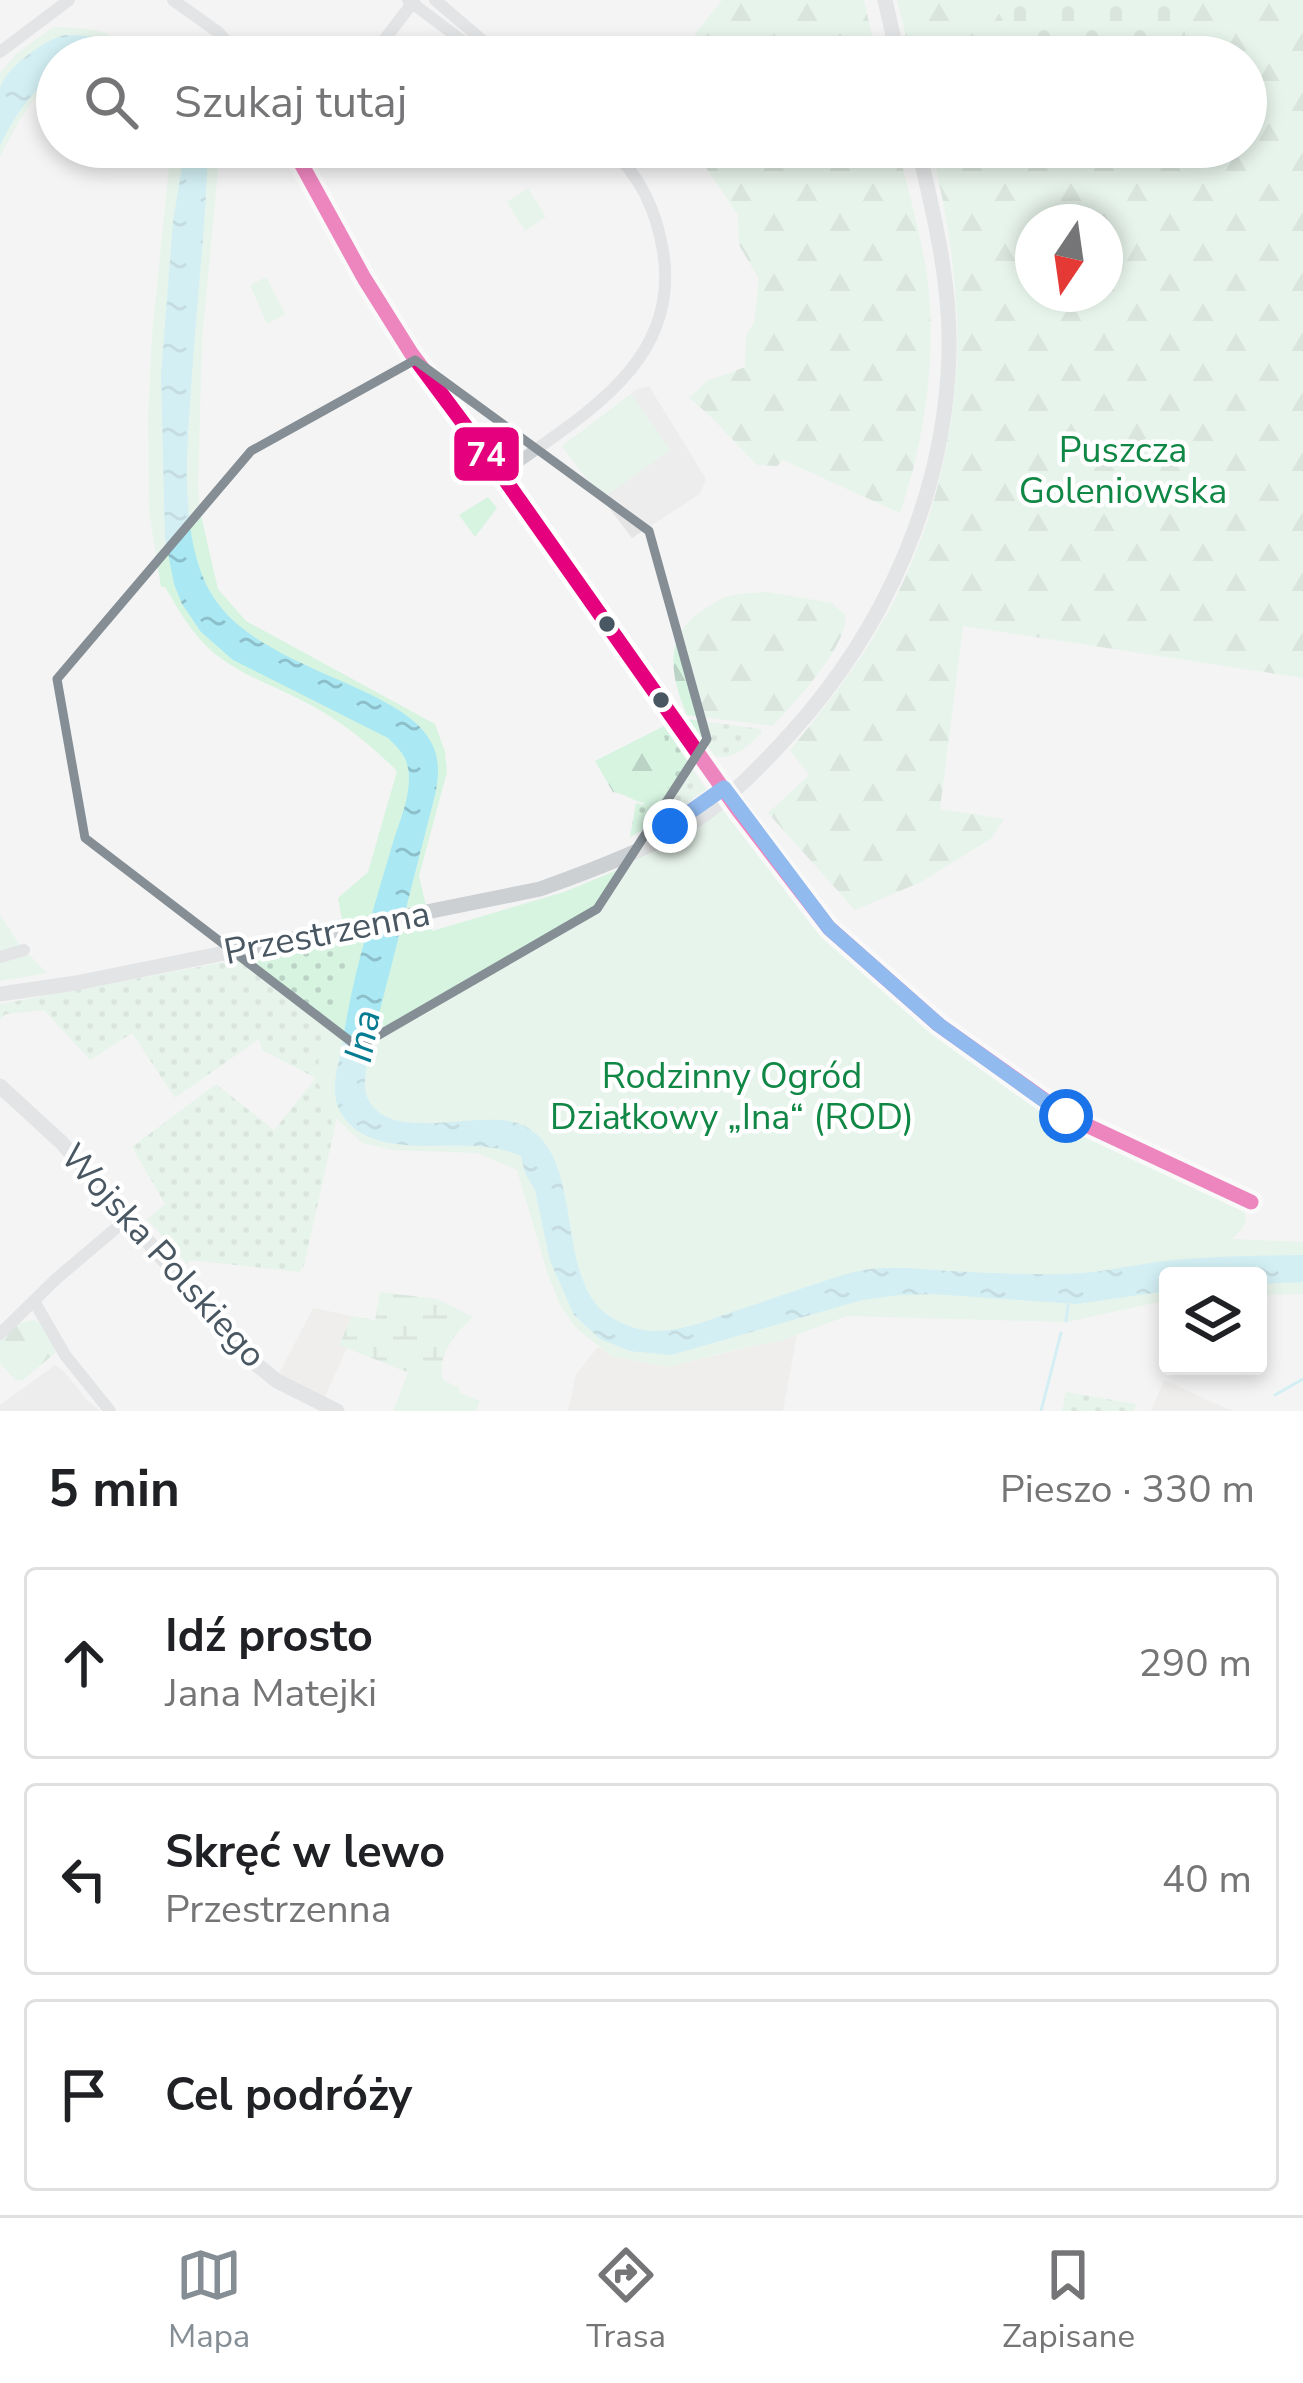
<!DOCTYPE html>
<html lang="pl">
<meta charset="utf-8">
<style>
:root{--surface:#fff;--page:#f6f6f6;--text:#202124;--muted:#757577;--line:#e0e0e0;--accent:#858e95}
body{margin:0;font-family:"Nunito Sans",sans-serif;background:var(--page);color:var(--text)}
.controls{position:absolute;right:36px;bottom:36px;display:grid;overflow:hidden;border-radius:12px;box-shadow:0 6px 18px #0003}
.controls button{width:108px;height:108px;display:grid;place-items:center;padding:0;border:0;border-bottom:3px solid var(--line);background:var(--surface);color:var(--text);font:60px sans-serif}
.compass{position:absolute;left:1015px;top:204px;width:108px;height:108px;border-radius:50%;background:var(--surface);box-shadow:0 6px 18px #0003;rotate:193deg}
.stop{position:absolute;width:36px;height:36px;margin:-27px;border:9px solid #1a73e8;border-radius:50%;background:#fff}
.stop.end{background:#1a73e8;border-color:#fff;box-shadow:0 3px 12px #0008}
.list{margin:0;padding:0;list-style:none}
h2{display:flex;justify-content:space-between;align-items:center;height:156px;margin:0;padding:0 48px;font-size:51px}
h2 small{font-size:39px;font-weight:400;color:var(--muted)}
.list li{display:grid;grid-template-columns:78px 1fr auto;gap:36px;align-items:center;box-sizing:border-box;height:192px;margin:0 24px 24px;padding:0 24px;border:3px solid var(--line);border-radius:12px}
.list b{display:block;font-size:45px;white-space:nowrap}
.list p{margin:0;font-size:39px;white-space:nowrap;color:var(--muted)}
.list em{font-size:39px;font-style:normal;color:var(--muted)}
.icon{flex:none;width:66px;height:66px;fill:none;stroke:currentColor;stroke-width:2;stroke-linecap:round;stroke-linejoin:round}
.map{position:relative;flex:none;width:1303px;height:1411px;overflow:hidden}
.search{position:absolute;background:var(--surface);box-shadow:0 6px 18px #0003;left:36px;right:36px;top:36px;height:132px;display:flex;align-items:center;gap:30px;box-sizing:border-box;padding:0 42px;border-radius:66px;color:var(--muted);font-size:45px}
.sheet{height:804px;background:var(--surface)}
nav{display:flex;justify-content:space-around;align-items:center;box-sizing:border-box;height:168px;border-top:3px solid var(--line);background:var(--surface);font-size:33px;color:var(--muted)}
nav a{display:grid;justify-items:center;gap:6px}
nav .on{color:var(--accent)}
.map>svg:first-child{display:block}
.commercial{fill:#e8e6e3}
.education{fill:#e5e5e6}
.grass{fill:url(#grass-dots)}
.forest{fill:url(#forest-firs);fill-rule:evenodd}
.wetland{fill:url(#wetland-marsh)}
.cemetery{fill:url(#cemetery-stones)}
.green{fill:#d7f4e1}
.water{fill:url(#water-ripples)}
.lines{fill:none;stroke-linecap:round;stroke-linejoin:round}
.stream{stroke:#aae8f4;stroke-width:3}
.minor{stroke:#cdd0d3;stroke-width:12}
.tertiary{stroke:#cdd0d3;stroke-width:15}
.bus-1-casing{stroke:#fff;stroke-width:24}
.bus-1{stroke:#e5007d;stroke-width:15}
.route{stroke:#1a73e8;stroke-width:15}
.marked{fill:none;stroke:#858e95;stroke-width:9;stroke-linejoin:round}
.bus-dot{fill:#495762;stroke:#fff;stroke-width:4.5}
.labels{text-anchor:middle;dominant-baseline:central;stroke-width:9;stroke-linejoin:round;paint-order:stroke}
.park-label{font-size:36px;fill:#108745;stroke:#fff}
.street-label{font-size:36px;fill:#495762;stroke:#fff}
.water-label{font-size:39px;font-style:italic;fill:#057c92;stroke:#fff}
.line-badge{stroke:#fff;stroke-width:4.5}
.badge-label{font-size:33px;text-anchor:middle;font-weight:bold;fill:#fff}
</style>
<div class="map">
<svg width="1303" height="1411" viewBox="0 0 1303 1411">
<defs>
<pattern id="grass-dots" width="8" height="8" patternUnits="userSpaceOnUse" patternTransform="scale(3)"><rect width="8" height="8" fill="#d7f4e1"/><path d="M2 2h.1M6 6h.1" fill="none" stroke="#bad3c4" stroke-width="1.8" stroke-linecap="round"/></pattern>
<pattern id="forest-firs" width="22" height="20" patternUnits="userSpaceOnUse" patternTransform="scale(3)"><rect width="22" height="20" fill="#d7f4e1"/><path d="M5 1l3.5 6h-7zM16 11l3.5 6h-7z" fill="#bad3c4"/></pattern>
<pattern id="wetland-marsh" width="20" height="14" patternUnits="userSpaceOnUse" patternTransform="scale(3)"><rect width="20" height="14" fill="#d7f4e1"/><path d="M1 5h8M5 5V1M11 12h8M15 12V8" fill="none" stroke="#bad3c4"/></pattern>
<pattern id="cemetery-stones" width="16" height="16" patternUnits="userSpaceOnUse" patternTransform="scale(3)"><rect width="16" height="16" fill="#d7f4e1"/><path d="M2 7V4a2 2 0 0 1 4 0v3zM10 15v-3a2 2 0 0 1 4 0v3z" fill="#bad3c4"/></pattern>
<pattern id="water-ripples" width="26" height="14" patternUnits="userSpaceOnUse" patternTransform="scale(3)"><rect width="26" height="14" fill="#aae8f4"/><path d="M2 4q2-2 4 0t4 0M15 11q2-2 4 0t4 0" fill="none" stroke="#8cbfc9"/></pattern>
</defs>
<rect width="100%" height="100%" fill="#f4f4f4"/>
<path class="commercial" d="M 313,1308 L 352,1316 L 339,1344 L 347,1348 L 324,1399 L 279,1374 Z
M 797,1335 L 783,1411 L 568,1411 L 576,1374 L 598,1347 L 611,1356 L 668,1367 Z
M 1164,1380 L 1232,1411 L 1151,1411 Z"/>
<path class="education" d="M 649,386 L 706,479 L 700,494 L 632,538 L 562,446 L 617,406 L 635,390 Z
M 55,1365 L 64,1371 L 87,1400 L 100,1411 L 0,1411 L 0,1405 Z"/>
<path class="grass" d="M 686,719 L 761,729 L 761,733 C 746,748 734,760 713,756 Z
M 664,726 L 706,789 L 669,816 L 630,837 L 636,803 L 643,805 L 675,755 C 666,746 660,739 664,726 Z
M 366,939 L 334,1131 L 304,1266 L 299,1272 L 190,1260 L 187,1264 L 147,1219 L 165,1204 L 132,1147 L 216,1084 L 274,1130 L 316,1078 L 262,1050 L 259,1039 L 175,1098 L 132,1033 L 90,1060 L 44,1010 L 6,1014 L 0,1019 L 0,1004 L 300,948 Z
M 1066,1392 L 1136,1404 L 1134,1411 L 1062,1411 Z"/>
<path class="forest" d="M 722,0 L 864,0 L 877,57 L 677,57 Z
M 897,0 L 992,0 L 1008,29 L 1012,57 L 911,57 Z
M 1181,0 L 1303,0 L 1303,678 L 963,626 L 940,809 L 1004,819 L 992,838 L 921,882 L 855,910 L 768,813 L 809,775 L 790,750 C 820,714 848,678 873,638 C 930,547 961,428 957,321 C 955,262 945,204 931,147 L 1246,147 L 1246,57 L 1188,57 ZM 1033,222 L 1105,222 L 1105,294 L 1033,294 Z
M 692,147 L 898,147 C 908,192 925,247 929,293 C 935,366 924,443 900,513 L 783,460 L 777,466 L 757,465 L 708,414 L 689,398 L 707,381 L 745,367 L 746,336 L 754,323 L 759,279 L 739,245 L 738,215 Z
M 768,592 L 832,603 L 845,615 C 850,644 793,704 773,726 L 687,715 C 670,676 663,636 703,610 C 711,605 720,598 729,596 C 741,593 756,593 768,592 Z
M 664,726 C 662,742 668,742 675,755 C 683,772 665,791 656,804 C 637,805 629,795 613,792 L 595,761 Z
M 34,1320 C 46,1326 55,1339 55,1353 L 23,1380 L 16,1381 L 0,1363 L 0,1340 L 19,1323 Z"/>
<path class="wetland" d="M 380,1292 L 437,1299 L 473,1317 C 456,1332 436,1356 443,1380 L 460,1388 L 459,1393 L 339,1345 L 352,1316 L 375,1320 Z"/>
<path class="cemetery" d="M 992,0 L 1181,0 L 1188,57 L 1012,57 L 1008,29 Z"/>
<path class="green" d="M 53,27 C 100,28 111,32 150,57 L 57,57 L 57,81 C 29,95 14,131 0,157 L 0,73 L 16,54 Z
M 171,147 L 217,147 L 215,164 L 218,170 L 202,340 L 198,487 L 200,511 L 218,589 L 246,621 L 435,724 L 445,752 L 447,772 L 419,876 L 432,931 L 564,892 L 620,869 L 721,811 L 732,813 L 822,930 L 916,1014 L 1071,1126 L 1242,1204 C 1250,1223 1244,1227 1232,1239 L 1303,1242 L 1303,1294 L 1258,1295 L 1258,1276 L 1168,1276 L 1168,1300 L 1067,1322 L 847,1316 L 783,1340 L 738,1349 L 668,1367 L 611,1356 L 575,1327 L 560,1305 L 548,1275 L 517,1170 L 477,1153 L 392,1150 L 362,1143 L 336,1118 L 334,1129 L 317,1079 L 321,1038 L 349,958 L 338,898 L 368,872 L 397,771 C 368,742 336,717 299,699 C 271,685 240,674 215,654 C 193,636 179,611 165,587 L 161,587 L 149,511 L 148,417 L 152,335 Z
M 528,188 L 546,217 L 525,231 L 507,202 Z
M 266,277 L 285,314 L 267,324 L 250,285 Z
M 631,394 L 670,450 L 602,499 L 562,446 Z
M 488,497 L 497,508 L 475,537 L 459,515 Z
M 0,914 L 19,944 L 47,973 L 0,981 Z
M 408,1373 L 480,1401 L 476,1411 L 393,1411 Z"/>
<path class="water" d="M 66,35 C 98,36 114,38 141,57 L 57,57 L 57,73 C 31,91 13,118 0,146 C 0,131 0,102 0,88 C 6,68 46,38 66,35 Z
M 181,147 L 208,147 C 206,223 197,299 192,374 C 188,440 176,540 214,598 C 248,650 329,672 383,701 C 401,711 421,723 431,742 C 440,758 439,777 435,795 L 367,1061 C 366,1072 363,1087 367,1097 C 388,1146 480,1108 520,1124 C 591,1153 549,1288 616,1320 C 628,1327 645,1332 659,1331 C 683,1330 707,1321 729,1313 C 770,1300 810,1285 850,1273 C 882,1264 917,1269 949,1271 C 989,1273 1029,1275 1068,1274 C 1098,1273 1128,1266 1158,1262 C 1206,1256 1254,1256 1303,1255 L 1303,1282 L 1258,1284 L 1258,1276 L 1168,1276 L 1168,1291 L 1076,1304 L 933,1294 L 900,1295 L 862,1300 L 671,1355 L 630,1351 L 600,1339 L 574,1315 L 550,1261 L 535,1190 L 525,1173 L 521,1156 C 471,1133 403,1160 358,1131 C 345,1122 336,1109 335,1093 C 334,1077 339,1062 342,1047 C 351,980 372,914 391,849 C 398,824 413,794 408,768 C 406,755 398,748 388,738 L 233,660 L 201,632 L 182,604 L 174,584 L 165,538 L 161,376 L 173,222 L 183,160 Z"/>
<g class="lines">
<path class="stream" d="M 1066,1321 L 1068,1305
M 1275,1395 L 1303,1379
M 1041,1411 L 1061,1333"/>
<path class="minor" d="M 173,0 L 218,32 L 240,57
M 408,0 L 484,57
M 435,0 L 502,57
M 0,52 L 69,0
M 371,57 L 414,1
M 292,147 L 364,278 L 411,353 L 501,474 L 738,810 L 829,928 L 939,1025 L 1067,1116 L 1251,1202
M 501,474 C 578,418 682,364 663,251 C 656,209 640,176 609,147
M 0,957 L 24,950
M 34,1301 L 65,1355 L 110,1411
M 0,1334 L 56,1279 L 128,1218"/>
<path class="tertiary" d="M 885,0 L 898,57
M 0,994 L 76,983 L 540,889 C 588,872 647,850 690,824 C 730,799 760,767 791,733 C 885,629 945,495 949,354 C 951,283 934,215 918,147
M 0,1086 L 62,1143 L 251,1360 L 277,1381 L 337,1411"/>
<defs>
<path id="bus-1" d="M 292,147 L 364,278 L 411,353 L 501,474 L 738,810 L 829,928 L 939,1025 L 1067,1116 L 1251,1202"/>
</defs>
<use href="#bus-1" class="bus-1-casing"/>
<use href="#bus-1" class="bus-1"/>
</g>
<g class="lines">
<path class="route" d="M 670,826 L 724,788 L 829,928 L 939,1025 L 1066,1116"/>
</g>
<path d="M0 0H1303V1411H0ZM 415,360 L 649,531 L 707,739 L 597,909 L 358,1047 L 85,838 L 57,679 L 251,451 Z" fill="#f4f4f4" fill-opacity=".55" fill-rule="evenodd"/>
<path class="marked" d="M 415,360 L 649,531 L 707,739 L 597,909 L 358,1047 L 85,838 L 57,679 L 251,451 Z"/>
<g class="bus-dot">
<circle cx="607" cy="624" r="10"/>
<circle cx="661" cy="700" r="10"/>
</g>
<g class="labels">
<g class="park-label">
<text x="1123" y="450">Puszcza<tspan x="1123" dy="41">Goleniowska</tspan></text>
<text x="732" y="1076">Rodzinny Ogród<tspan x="732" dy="41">Działkowy „Ina“ (ROD)</tspan></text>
</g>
<g class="street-label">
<text transform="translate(327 933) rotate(-11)">Przestrzenna</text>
<text transform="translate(163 1256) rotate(48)">Wojska Polskiego</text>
</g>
<g class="water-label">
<text transform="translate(363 1036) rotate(-79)">Ina</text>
</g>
</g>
<rect class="line-badge" x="452" y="425" width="69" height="58" rx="12" fill="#e5007d"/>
<g class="badge-label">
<text x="486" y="466">74</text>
</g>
</svg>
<div class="controls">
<button><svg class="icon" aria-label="layers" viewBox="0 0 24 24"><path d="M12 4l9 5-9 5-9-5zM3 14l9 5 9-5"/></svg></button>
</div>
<svg class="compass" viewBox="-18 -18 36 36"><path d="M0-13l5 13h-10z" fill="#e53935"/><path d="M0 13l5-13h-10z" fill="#757577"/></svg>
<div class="stop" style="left:1066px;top:1116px"></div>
<div class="stop end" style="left:670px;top:826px"></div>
<div class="search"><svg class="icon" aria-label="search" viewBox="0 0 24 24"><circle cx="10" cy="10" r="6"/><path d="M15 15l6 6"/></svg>Szukaj tutaj</div>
</div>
<section class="sheet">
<h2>5 min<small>Pieszo · 330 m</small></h2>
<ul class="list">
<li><svg class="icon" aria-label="ahead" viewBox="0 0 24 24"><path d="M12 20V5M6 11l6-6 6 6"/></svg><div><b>Idź prosto</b><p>Jana Matejki</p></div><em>290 m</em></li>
<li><svg class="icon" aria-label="left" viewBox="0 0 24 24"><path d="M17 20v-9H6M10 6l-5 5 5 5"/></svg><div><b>Skręć w lewo</b><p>Przestrzenna</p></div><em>40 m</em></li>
<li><svg class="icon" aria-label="arrive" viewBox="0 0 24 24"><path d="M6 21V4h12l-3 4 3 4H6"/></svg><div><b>Cel podróży</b></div></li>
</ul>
</section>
<nav>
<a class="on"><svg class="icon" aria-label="map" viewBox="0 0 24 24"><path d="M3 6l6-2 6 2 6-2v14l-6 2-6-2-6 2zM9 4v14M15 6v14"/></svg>Mapa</a>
<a><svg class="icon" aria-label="directions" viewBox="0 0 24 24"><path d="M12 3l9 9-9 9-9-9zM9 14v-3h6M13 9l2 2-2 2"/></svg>Trasa</a>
<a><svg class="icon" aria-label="saved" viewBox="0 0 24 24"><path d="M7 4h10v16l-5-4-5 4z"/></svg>Zapisane</a>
</nav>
